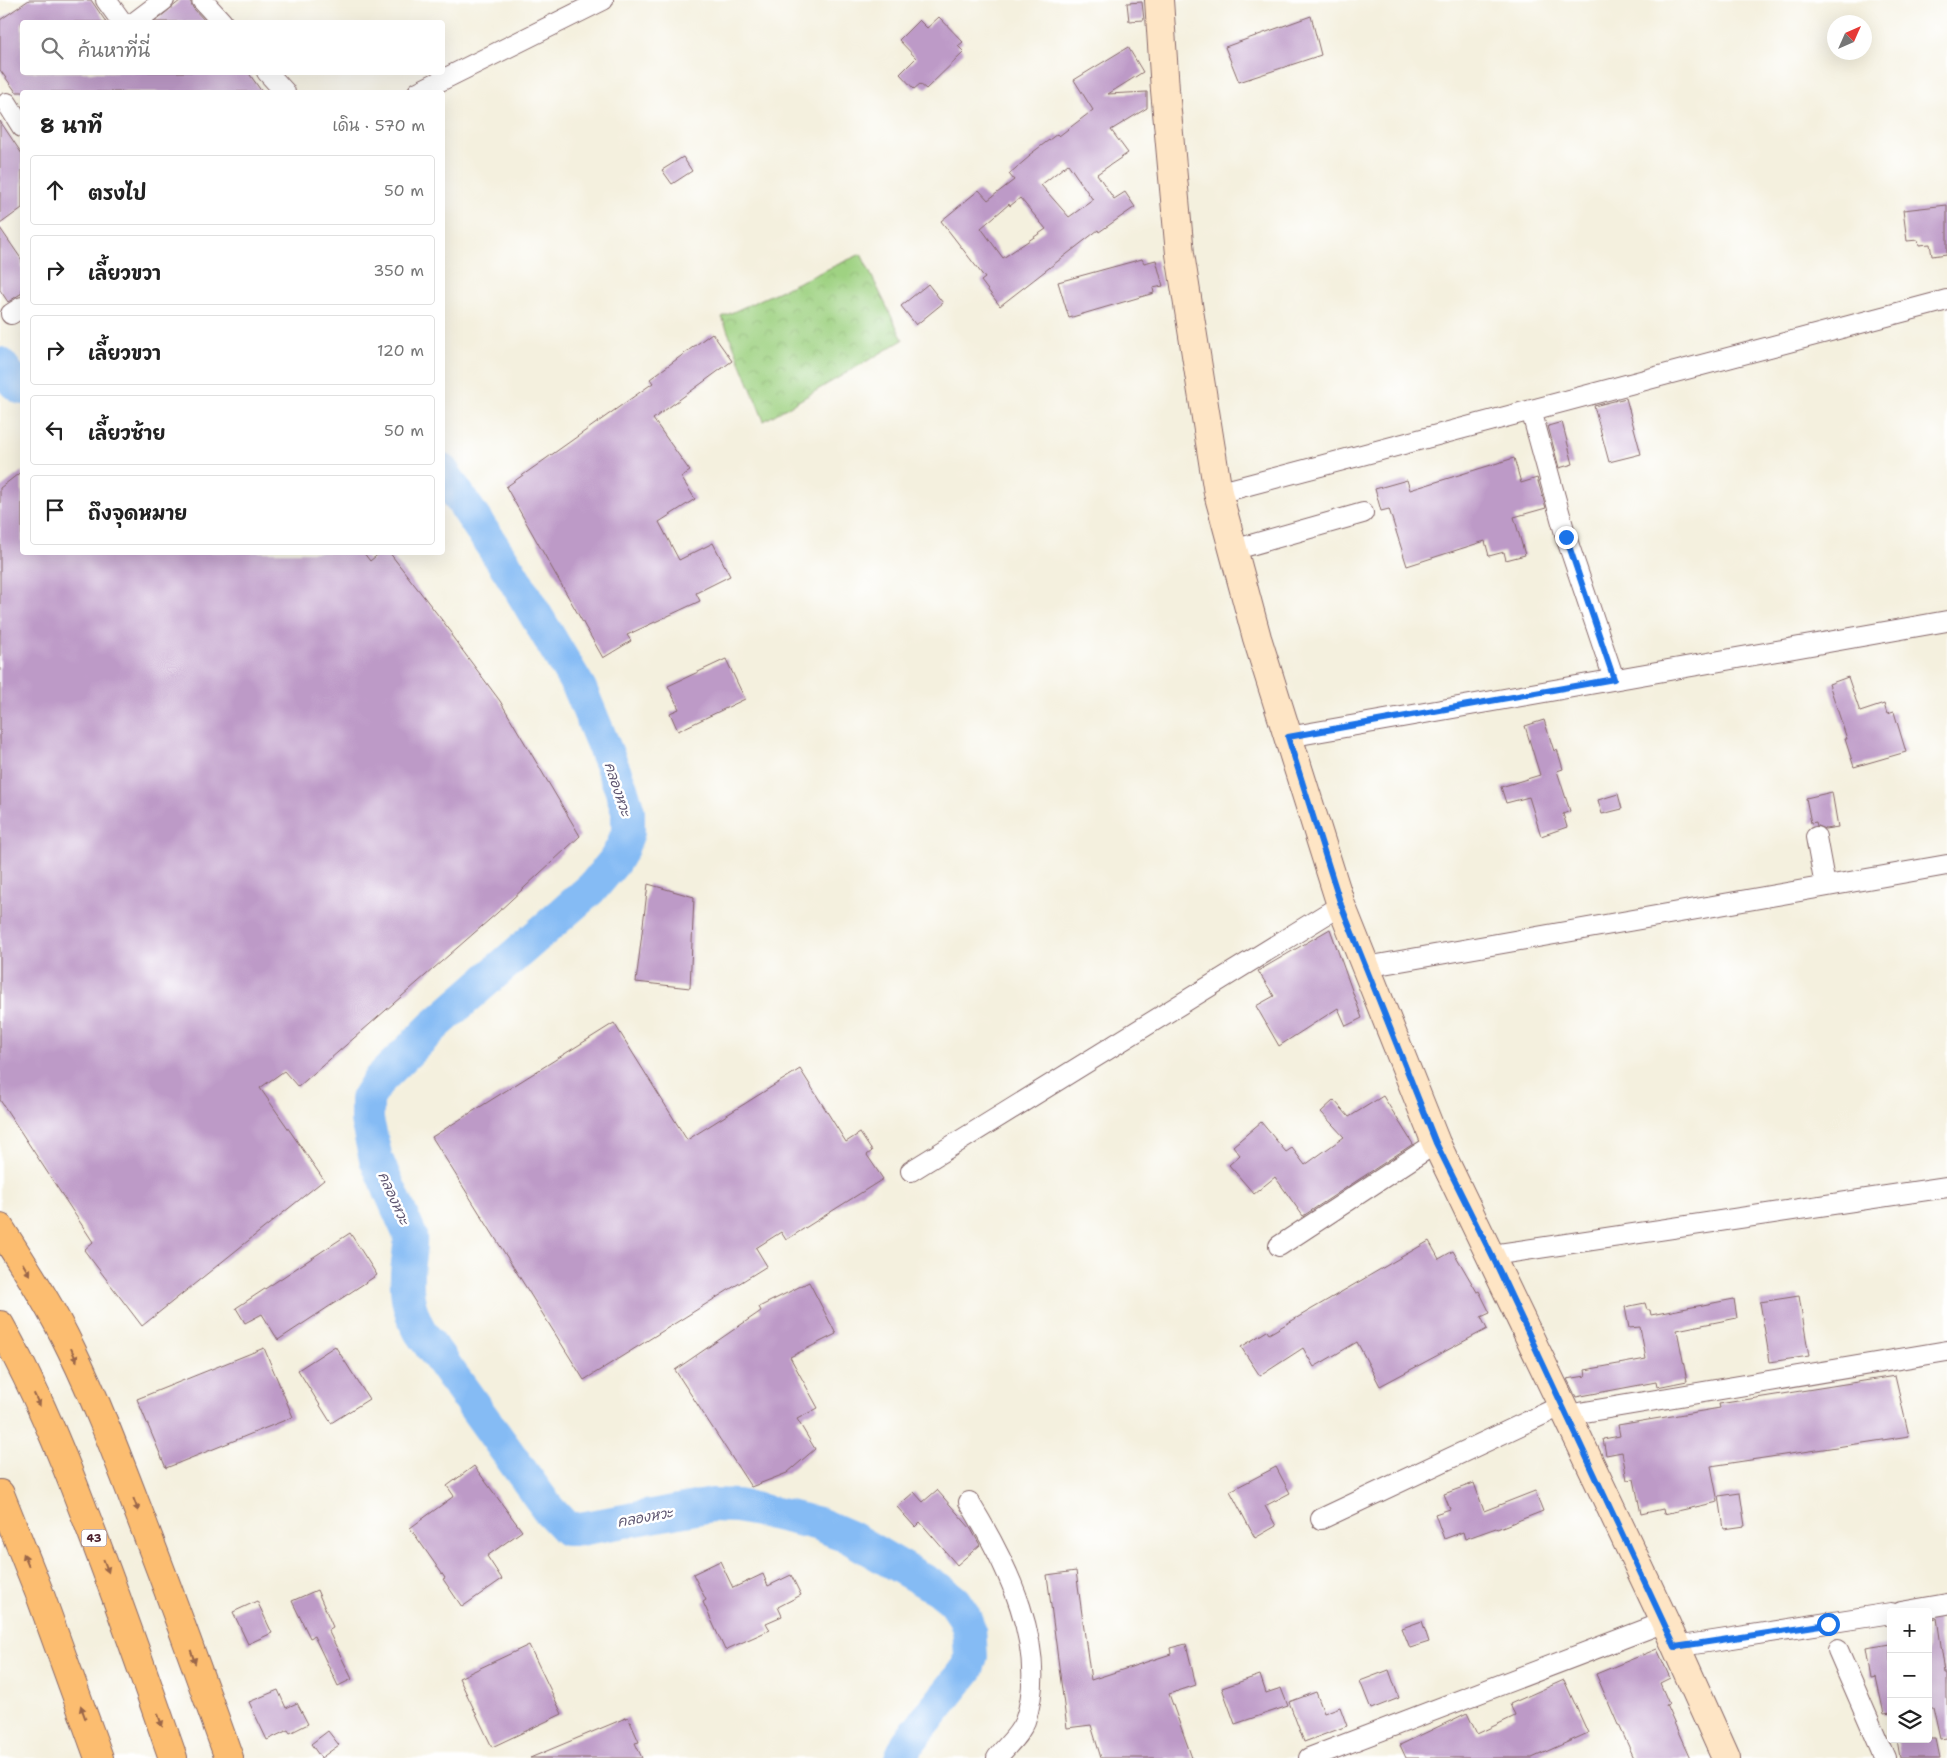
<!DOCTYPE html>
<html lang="th">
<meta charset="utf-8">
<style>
:root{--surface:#fff;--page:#f6f6f6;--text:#222;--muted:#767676;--line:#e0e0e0}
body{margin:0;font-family:"Shantell Sans","Playpen Sans Thai",sans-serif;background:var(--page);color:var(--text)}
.controls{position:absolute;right:15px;bottom:15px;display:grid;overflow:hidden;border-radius:5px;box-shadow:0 5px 20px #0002}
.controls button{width:45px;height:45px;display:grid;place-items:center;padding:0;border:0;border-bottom:1px solid var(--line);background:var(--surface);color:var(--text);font:25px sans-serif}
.compass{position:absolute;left:1827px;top:15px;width:45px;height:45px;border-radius:50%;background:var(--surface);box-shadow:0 5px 20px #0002;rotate:45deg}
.stop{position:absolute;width:15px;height:15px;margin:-11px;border:4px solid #1a73e8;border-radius:50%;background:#fff}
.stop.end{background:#1a73e8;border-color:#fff;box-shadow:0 1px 5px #0008}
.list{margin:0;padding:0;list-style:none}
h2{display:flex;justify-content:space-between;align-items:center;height:65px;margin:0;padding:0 20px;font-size:21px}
h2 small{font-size:16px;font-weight:400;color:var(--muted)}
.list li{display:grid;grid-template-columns:32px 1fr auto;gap:15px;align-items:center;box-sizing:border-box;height:70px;margin:0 10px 10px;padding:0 10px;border:1px solid var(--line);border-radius:5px}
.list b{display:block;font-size:19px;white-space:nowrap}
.list em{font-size:16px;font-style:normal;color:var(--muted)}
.icon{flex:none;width:28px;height:28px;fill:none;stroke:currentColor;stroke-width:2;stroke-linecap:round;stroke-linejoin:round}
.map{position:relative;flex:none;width:1947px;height:1758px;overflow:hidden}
.search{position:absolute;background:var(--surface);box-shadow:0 5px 20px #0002;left:20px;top:20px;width:425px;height:55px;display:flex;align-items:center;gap:12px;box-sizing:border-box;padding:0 18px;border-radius:5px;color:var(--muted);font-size:19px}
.panel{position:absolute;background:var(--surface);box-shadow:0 5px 20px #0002;left:20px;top:90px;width:425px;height:465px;border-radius:5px}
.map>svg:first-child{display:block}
.park{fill:url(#park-crowns);stroke:#747856}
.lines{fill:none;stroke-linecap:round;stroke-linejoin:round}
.river{stroke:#85bbf4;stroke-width:34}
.building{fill:#bd9ac7;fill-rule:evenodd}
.street-casing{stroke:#86686a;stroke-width:22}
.secondary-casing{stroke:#86686a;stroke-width:30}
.highway-casing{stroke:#86686a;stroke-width:30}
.street{stroke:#fff;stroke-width:20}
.secondary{stroke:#fee5c5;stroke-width:28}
.highway{stroke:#fcbd6f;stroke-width:28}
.oneway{fill:#9a664a}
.route{stroke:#1a73e8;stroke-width:6}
.labels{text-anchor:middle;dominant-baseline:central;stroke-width:5;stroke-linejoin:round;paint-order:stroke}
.shield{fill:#fff;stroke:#80626b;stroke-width:1}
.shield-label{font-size:11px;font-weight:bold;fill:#4a1f2b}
.water-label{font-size:14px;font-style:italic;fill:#5f5671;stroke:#fff}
</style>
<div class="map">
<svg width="1947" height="1758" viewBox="0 0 1947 1758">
<defs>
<pattern id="park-crowns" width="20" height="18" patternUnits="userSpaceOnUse" patternTransform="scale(1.25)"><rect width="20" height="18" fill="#9fd282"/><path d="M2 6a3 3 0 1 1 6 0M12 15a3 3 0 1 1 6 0" fill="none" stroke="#8ab470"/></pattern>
</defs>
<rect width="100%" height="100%" fill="#fff"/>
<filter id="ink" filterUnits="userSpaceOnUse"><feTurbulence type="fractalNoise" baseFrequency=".02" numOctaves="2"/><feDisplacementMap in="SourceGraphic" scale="10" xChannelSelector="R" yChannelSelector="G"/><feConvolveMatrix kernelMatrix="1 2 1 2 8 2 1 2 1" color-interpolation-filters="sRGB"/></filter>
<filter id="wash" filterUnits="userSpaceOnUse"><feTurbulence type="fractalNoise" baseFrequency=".0096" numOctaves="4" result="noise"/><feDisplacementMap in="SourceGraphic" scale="20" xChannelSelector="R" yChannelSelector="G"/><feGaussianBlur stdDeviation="1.12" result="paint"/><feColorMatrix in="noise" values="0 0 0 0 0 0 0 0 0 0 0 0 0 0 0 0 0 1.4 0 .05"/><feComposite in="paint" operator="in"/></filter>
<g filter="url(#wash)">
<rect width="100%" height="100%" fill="#f4f0de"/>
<path class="park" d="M 861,254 L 903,340 L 764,421 L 722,317 Z"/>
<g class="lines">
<path class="river" d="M 0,364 L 15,383 L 22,388
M 442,471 L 510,572 L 580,689 L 621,788 L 628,811 L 628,832 L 622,848 L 614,862 L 593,887 L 435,1025 L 379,1080 L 367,1099 L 367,1120 L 376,1159 L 410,1235 C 411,1245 409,1253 408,1263 C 405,1288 407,1308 420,1331 L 549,1510 L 567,1529 L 580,1529 L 712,1505 L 737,1506 L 763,1511 L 819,1524 L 849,1537 L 940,1590 L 954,1601 L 964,1616 L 969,1629 L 971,1656 L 967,1669 L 908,1743 L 901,1758"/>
</g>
<g id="blocks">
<path class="building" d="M 29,0 L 91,0 L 106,22 L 22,22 L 22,72 L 248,72 L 262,92 L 16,92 L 0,70 L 0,20 Z
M 181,0 L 190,0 L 193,8 L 206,22 L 154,22 Z
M 1142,2 L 1144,20 L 1129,21 L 1127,3 Z
M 1311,16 L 1321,55 L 1239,82 L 1225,47 Z
M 939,17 L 963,42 L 958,46 L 964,52 L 926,89 L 920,84 L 914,89 L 900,74 L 916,58 L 899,40 L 919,20 L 927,28 Z
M 1128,47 L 1143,72 L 1108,94 L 1147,92 L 1147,108 L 1111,130 L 1128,153 L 1097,174 L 1114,199 L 1125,192 L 1135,207 L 1099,232 L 1098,230 L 1000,306 L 981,281 L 985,278 L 941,221 L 979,190 L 988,200 L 1014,180 L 1009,174 L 1030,156 L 1029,155 L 1057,134 L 1059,136 L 1093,110 L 1074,80 ZM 1068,164 L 1093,200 L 1069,217 L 1041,185 ZM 1020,198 L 1046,229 L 1003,258 L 981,228 L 1009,204 L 1010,206 Z
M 0,121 L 22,154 L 22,208 L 0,224 Z
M 683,157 L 692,171 L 672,184 L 662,170 Z
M 1947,205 L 1947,254 L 1932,256 L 1930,244 L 1919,245 L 1918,240 L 1907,241 L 1903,210 Z
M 0,228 L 22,260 L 22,293 L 8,302 L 0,290 Z
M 1142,259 L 1144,263 L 1156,260 L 1163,286 L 1153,288 L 1154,293 L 1069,318 L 1058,282 Z
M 928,284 L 943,303 L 916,325 L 901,306 Z
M 712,333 L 732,361 L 653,419 L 690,471 L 681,477 L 695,499 L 659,522 L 679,560 L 713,543 L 730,576 L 696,593 L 700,601 L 627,635 L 631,641 L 603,658 L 506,487 L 653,383 L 650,379 Z
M 1626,398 L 1641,454 L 1609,462 L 1594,406 Z
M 1562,422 L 1573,464 L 1559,468 L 1548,426 Z
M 1514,458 L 1521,483 L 1537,478 L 1546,508 L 1514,517 L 1525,555 L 1506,560 L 1504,552 L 1489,556 L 1485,541 L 1407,566 L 1389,509 L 1381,511 L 1375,489 L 1407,480 L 1410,490 Z
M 22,471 L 22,552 L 363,552 L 370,561 L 381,552 L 389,552 L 452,633 L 451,635 L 500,701 L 580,836 L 497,913 L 298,1087 L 284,1071 L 260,1088 L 324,1180 L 142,1326 L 84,1250 L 93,1242 L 0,1100 L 0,488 Z
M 726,659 L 745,699 L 678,731 L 670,713 L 679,709 L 668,686 Z
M 1848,677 L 1860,712 L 1884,704 L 1887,714 L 1894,712 L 1906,752 L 1854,767 L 1845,739 L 1847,739 L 1829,684 Z
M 1544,720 L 1554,751 L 1557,749 L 1563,769 L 1557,771 L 1570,811 L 1563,814 L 1567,827 L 1541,836 L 1529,797 L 1506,803 L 1501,787 L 1540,775 L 1525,726 Z
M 1832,792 L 1838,827 L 1825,829 L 1817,826 L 1816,822 L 1811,823 L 1806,798 Z
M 1618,794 L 1622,809 L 1602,814 L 1598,800 Z
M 648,884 L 694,897 L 690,988 L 636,982 Z
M 1330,929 L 1362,1018 L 1346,1026 L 1338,1008 L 1279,1046 L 1256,1006 L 1274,996 L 1258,971 Z
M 614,1023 L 687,1140 L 800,1069 L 846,1142 L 860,1133 L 872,1151 L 867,1155 L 883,1179 L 786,1240 L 781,1232 L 756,1248 L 767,1266 L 584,1380 L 432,1137 Z
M 1383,1096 L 1413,1144 L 1303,1216 L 1275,1177 L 1254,1194 L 1229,1165 L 1240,1155 L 1233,1146 L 1261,1122 L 1286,1152 L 1292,1148 L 1305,1165 L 1344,1137 L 1321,1112 L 1334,1100 L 1349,1117 Z
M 350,1233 L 377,1275 L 278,1340 L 262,1314 L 245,1323 L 236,1308 Z
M 1429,1241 L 1439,1259 L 1453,1251 L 1477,1292 L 1479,1291 L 1490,1313 L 1481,1317 L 1487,1329 L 1380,1386 L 1357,1342 L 1314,1367 L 1303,1348 L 1260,1376 L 1241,1347 L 1267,1331 L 1269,1334 Z
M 809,1282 L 836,1334 L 790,1357 L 818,1408 L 797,1419 L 815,1449 L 787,1473 L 751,1487 L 675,1370 L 761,1311 L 759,1307 Z
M 1799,1296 L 1809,1356 L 1770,1362 L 1760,1302 Z
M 1734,1299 L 1737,1318 L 1677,1330 L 1687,1381 L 1657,1387 L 1656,1382 L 1576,1397 L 1567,1379 L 1586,1376 L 1585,1370 L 1646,1359 L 1640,1327 L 1629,1328 L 1625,1307 L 1645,1303 L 1647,1310 L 1650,1310 L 1651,1315 Z
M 335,1346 L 369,1399 L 331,1423 L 298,1370 Z
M 264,1348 L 293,1417 L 166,1468 L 137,1399 Z
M 1895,1376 L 1909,1436 L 1711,1466 L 1718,1502 L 1664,1514 L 1663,1509 L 1641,1514 L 1634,1479 L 1627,1480 L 1622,1452 L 1606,1455 L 1603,1439 L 1620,1436 L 1618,1425 L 1720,1408 L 1719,1404 Z
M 474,1466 L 522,1531 L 487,1556 L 502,1579 L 462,1607 L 443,1579 L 445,1578 L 410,1528 L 454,1496 L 447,1486 Z
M 1276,1467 L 1290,1493 L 1265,1506 L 1276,1526 L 1255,1538 L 1230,1491 Z
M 1474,1483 L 1484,1511 L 1535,1491 L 1543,1511 L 1497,1529 L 1496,1528 L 1465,1539 L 1463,1532 L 1444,1539 L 1435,1514 L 1450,1509 L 1444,1494 Z
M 937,1490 L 971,1529 L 980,1545 L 957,1565 L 920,1522 L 915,1527 L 897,1507 L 914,1492 L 923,1502 Z
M 1740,1493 L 1745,1526 L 1724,1529 L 1719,1496 Z
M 720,1561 L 733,1588 L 763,1574 L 768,1586 L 791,1575 L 801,1595 L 778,1607 L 782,1616 L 766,1623 L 770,1630 L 725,1650 L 703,1602 L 706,1600 L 693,1574 Z
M 1076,1571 L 1091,1680 L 1171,1654 L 1170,1648 L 1186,1644 L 1196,1685 L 1169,1694 L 1192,1758 L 1101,1758 L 1091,1725 L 1067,1728 L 1047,1575 Z
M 317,1590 L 333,1627 L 328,1630 L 352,1679 L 338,1686 L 314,1636 L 310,1638 L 292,1601 Z
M 257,1601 L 272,1633 L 248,1644 L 233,1612 Z
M 1937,1618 L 1945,1673 L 1947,1673 L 1947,1738 L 1940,1739 L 1933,1707 L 1928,1707 L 1928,1619 Z
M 1422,1621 L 1429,1642 L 1410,1648 L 1402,1628 Z
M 1891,1644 L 1891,1713 L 1884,1714 L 1876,1677 L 1871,1678 L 1866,1648 Z
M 529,1645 L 562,1714 L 492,1747 L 459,1678 Z
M 1657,1649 L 1670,1678 L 1660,1683 L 1669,1704 L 1666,1705 L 1690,1758 L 1634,1758 L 1619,1725 L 1618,1725 L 1596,1674 Z
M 1389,1670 L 1399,1698 L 1371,1709 L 1360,1681 Z
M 1260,1675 L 1266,1693 L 1281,1688 L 1288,1706 L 1235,1724 L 1222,1688 Z
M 1564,1680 L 1588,1733 L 1532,1758 L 1406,1758 L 1400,1745 L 1467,1713 L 1477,1734 L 1515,1716 L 1510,1704 Z
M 278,1690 L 286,1708 L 297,1703 L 308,1724 L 290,1733 L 288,1730 L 267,1740 L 249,1702 Z
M 1316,1692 L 1324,1713 L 1340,1707 L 1347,1726 L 1304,1742 L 1289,1702 Z
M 628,1717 L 639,1742 L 635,1743 L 642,1758 L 530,1758 Z
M 328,1731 L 339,1745 L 321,1758 L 311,1744 Z
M 1897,1739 L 1936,1739 L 1940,1758 L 1900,1758 Z"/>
</g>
</g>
<g filter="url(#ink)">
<use href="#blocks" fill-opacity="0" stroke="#86686a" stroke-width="1"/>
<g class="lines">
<defs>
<path id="street" d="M 106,0 L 122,22
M 202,0 L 222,22
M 135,22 L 164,0
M 267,72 L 285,92
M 418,92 L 603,0
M 7,103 L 22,127
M 11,314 L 22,307
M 1531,410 L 1566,537 L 1614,679
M 1218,493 L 1947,300
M 1233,550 L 1363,513
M 1288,737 L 1947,621
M 1816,837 L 1825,886
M 1366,967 L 1947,865
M 911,1171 L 1341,905
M 1279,1246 L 1436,1143
M 1492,1255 L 1947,1187
M 1567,1415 L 1947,1351
M 969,1502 C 1006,1562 1050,1649 1025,1721 C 1019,1736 1006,1746 997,1758
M 1321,1519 L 1563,1405
M 1901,1612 L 1947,1604
M 1675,1647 L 1891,1613
M 1838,1650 L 1885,1758
M 1309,1758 L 1665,1622"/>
<path id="secondary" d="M 1159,0 L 1165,90 L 1180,254 L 1218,493 L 1257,638 L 1341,905 L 1436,1143 L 1567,1415 L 1665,1622 L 1726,1758"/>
<path id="highway" d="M 0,1228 C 25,1267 51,1307 71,1349 C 97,1402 118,1458 139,1513 C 170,1594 200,1676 229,1758
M 0,1325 C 33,1384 60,1448 84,1512 C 116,1593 144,1675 173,1758
M 0,1494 L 39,1592 L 99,1758"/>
</defs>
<use href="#street" class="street-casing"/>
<use href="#secondary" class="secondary-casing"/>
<use href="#highway" class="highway-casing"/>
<use href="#street" class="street"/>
<use href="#secondary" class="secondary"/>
<use href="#highway" class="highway"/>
</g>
<defs><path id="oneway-solid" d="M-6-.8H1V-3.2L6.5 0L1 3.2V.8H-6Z" transform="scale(1.25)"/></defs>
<g class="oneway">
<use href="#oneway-solid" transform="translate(26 1269) rotate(59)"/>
<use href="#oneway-solid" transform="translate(74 1355) rotate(66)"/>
<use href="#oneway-solid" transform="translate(37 1400) rotate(65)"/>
<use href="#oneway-solid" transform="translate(136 1505) rotate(69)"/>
<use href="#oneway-solid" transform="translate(26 1560) rotate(-112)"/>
<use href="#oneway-solid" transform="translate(106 1566) rotate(69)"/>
<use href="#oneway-solid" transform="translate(193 1657) rotate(71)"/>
<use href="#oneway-solid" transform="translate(83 1712) rotate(-110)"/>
<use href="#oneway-solid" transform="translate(160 1720) rotate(71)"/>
</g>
</g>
<g class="lines" filter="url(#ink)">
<path class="route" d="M 1566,537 L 1614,679 L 1288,737 L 1341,905 L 1436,1143 L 1499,1270 L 1675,1647 L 1828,1624"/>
</g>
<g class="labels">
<rect class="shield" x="81.5" y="1529.5" width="25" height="17" rx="4"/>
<g class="shield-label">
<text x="94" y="1538">43</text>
</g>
<g class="water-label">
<text transform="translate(618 789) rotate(72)">คลองหวะ</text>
<text transform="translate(394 1198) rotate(66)">คลองหวะ</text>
<text transform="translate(645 1517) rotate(-10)">คลองหวะ</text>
</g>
</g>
</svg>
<div class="controls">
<button>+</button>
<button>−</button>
<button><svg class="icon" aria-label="layers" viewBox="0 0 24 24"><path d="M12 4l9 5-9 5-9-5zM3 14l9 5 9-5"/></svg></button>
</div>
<svg class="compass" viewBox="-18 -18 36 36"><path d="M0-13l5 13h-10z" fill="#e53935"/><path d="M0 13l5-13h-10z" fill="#767676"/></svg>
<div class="stop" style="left:1828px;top:1624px"></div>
<div class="stop end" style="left:1566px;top:537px"></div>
<div class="search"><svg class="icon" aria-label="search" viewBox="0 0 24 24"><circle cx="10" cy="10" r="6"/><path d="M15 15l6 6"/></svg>ค้นหาที่นี่</div>
<section class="panel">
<h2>8 นาที<small>เดิน · 570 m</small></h2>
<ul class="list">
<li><svg class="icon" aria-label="ahead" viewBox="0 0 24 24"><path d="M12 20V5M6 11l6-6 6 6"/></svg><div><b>ตรงไป</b></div><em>50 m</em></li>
<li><svg class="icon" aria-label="right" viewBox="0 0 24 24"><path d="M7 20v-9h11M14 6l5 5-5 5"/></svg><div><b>เลี้ยวขวา</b></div><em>350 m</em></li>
<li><svg class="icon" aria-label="right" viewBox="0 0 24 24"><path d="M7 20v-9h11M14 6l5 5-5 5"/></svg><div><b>เลี้ยวขวา</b></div><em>120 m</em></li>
<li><svg class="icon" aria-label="left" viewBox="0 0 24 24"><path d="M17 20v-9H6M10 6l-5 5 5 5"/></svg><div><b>เลี้ยวซ้าย</b></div><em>50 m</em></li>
<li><svg class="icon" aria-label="arrive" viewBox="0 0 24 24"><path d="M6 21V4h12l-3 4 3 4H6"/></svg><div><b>ถึงจุดหมาย</b></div></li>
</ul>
</section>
</div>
